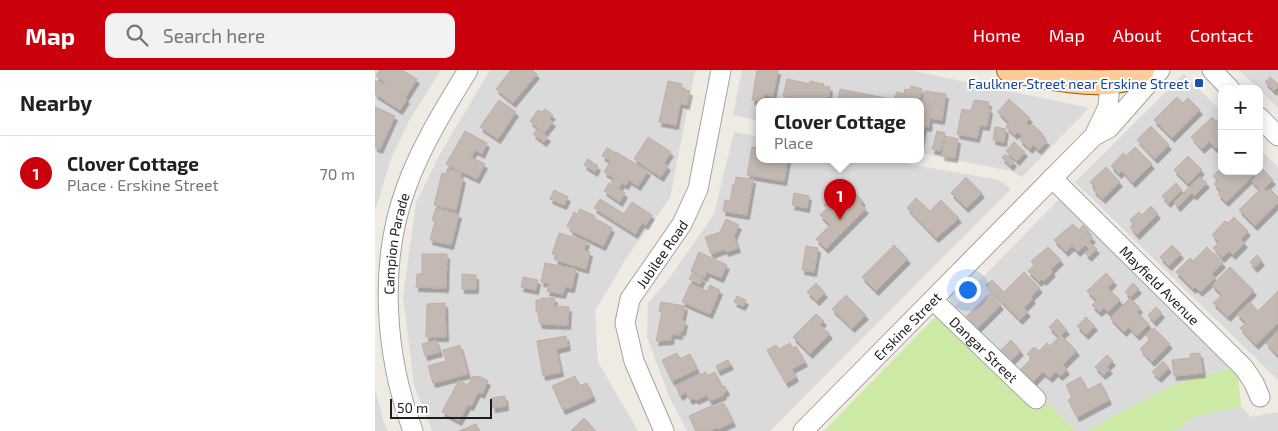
<!DOCTYPE html>
<meta charset="utf-8">
<style>
:root{--surface:#fff;--page:#f2f2f2;--text:#222;--muted:#767676;--line:#e0e0e0;--accent:#ca000c}
body{margin:0;font-family:"Exo 2",sans-serif;background:var(--page);color:var(--text)}
.controls{position:absolute;right:15px;top:15px;display:grid;overflow:hidden;border-radius:10px;box-shadow:0 2px 12px #0003}
.controls button{width:45px;height:45px;display:grid;place-items:center;padding:0;border:0;border-bottom:1px solid var(--line);background:var(--surface);color:var(--text);font:25px sans-serif}
.scale{position:absolute;left:15px;bottom:12px;width:102px;box-sizing:border-box;padding-left:5px;border:2px solid #1d1d1d;border-top:0;font-size:14px;line-height:18px;white-space:nowrap;color:#1d1d1d;-webkit-text-stroke:4px #fff;paint-order:stroke}
.you{position:absolute;left:592px;top:219px;width:18px;height:18px;margin:-12px;border:4px solid #fff;border-radius:50%;background:#1a73e8;box-shadow:0 0 0 8px #1a73e833}
.badge{display:grid;place-items:center;width:32px;height:32px;border-radius:50%;background:var(--accent);color:#fff;font-size:16px;font-weight:700}
.pin{position:absolute;translate:-50% -41px;filter:drop-shadow(0 1px 2px #0008)}
.pin::after{content:'';position:absolute;top:26px;width:18px;height:15px;background:inherit;clip-path:polygon(0 0,100% 0,50% 100%)}
.popup{position:absolute;left:381px;top:28px;width:168px;height:65px;box-sizing:border-box;display:grid;place-content:center;border-radius:10px;background:var(--surface);filter:drop-shadow(0 1px 4px #0005);font-size:16px;white-space:nowrap;color:var(--muted)}
.popup b{font-size:19px;color:var(--text)}
.popup::after{content:'';position:absolute;left:50%;top:100%;margin-left:-10px;border:10px solid transparent;border-top-color:var(--surface)}
.list{margin:0;padding:0;list-style:none}
h2{display:flex;justify-content:space-between;align-items:center;height:65px;margin:0;padding:0 20px;font-size:21px}
h2 small{font-size:16px;font-weight:400;color:var(--muted)}
.list li{display:grid;grid-template-columns:32px 1fr auto;gap:15px;align-items:center;box-sizing:border-box;height:75px;padding:0 20px;border-top:1px solid var(--line)}
.list b{display:block;font-size:19px;white-space:nowrap}
.list p{margin:0;font-size:16px;white-space:nowrap;color:var(--muted)}
.list em{font-size:16px;font-style:normal;color:var(--muted)}
.icon{flex:none;width:28px;height:28px;fill:none;stroke:currentColor;stroke-width:2;stroke-linecap:round;stroke-linejoin:round}
.map{position:relative;flex:none;width:903px;height:361px;overflow:hidden}
header{display:flex;align-items:center;gap:30px;box-sizing:border-box;height:70px;padding:0 25px;background:var(--accent);color:#fff}
header strong{font-size:24px}
nav{display:flex;gap:28px;margin-inline-start:auto;font-size:18px}
.search{width:350px;height:45px;background:var(--page);display:flex;align-items:center;gap:12px;box-sizing:border-box;padding:0 18px;border-radius:10px;color:var(--muted);font-size:19px}
main{display:flex}
aside{flex:1;background:var(--surface)}
.map>svg:first-child{display:block}
.residential{fill:#dbdada}
.grass{fill:#cceaa6}
.building{fill:#c3b9b2;stroke:#c0afa4;filter:url(#shadow)}
.lines{fill:none;stroke-linecap:round;stroke-linejoin:round}
.minor-casing{stroke:#a4a4a4;stroke-width:21}
.major-casing{stroke:#965b00;stroke-width:26}
.minor{stroke:#fff;stroke-width:19}
.major{stroke:#fecc98;stroke-width:24}
.transit-dot{fill:#1a4fb4;stroke:#fff;stroke-width:2}
.labels{text-anchor:middle;dominant-baseline:central;stroke-width:4;stroke-linejoin:round;paint-order:stroke}
.transit-label{font-size:14px;fill:#164399;stroke:#fff;text-anchor:end}
.street-label{font-size:14px;fill:#1d1d1d;stroke:#fff}
</style>
<header>
<strong>Map</strong>
<div class="search"><svg class="icon" aria-label="search" viewBox="0 0 24 24"><circle cx="10" cy="10" r="6"/><path d="M15 15l6 6"/></svg>Search here</div>
<nav><a>Home</a><a>Map</a><a>About</a><a>Contact</a></nav>
</header>
<main>
<aside>
<h2>Nearby<small></small></h2>
<ul class="list">
<li><span class="badge">1</span><div><b>Clover Cottage</b><p>Place · Erskine Street</p></div><em>70 m</em></li>
</ul>
</aside>
<div class="map">
<svg width="903" height="361" viewBox="0 0 903 361">
<defs>
<filter id="shadow"><feDropShadow dx="2.5" dy="4.5" stdDeviation="0" flood-color="#0004"/></filter>
</defs>
<rect width="100%" height="100%" fill="#efeae2"/>
<path class="residential" d="M 0,0 L 66,0 L 35,49 L 17,86 L 0,141 Z
M 115,0 L 320,0 L 295,128 L 250,190 L 220,241 L 223,292 L 263,361 L 57,361 L 39,315 L 28,227 L 41,133 L 65,84 Z
M 367,0 L 534,0 L 714,38 L 647,107 L 636,101 L 545,83 L 545,31 L 385,31 L 385,51 L 358,45 Z
M 864,0 L 903,0 L 903,38 L 884,19 Z
M 809,4 L 847,42 L 847,101 L 884,101 L 884,79 L 903,97 L 903,310 L 700,112 Z
M 359,62 L 385,67 L 385,89 L 505,89 L 624,110 L 636,119 L 395,361 L 312,361 L 294,326 L 272,267 L 273,233 L 296,206 L 339,144 Z
M 685,128 L 858,297 L 795,316 L 712,361 L 701,361 L 578,238 Z
M 0,318 L 9,353 L 13,361 L 0,361 Z
M 866,337 L 876,347 L 903,342 L 903,361 L 801,361 L 817,347 Z"/>
<path class="grass" d="M 562,245 L 659,341 L 670,331 L 701,361 L 449,361 Z
M 858,297 L 863,304 L 866,337 L 817,347 L 801,361 L 712,361 L 795,316 Z"/>
<path class="building" d="M 5,0 L 27,0 L 42,9 L 30,28 L 32,29 L 25,40 L 0,24 L 0,10 L 8,15 L 10,12 L 1,6 Z
M 136,0 L 157,0 L 162,4 L 138,33 L 121,19 Z
M 382,0 L 403,0 L 398,26 L 389,24 L 388,31 L 377,30 Z
M 895,7 L 903,14 L 903,17 L 899,21 L 890,12 Z
M 412,9 L 435,14 L 435,11 L 449,14 L 448,16 L 455,17 L 453,31 L 434,31 L 408,26 Z
M 293,11 L 307,14 L 306,19 L 315,21 L 312,35 L 305,33 L 301,55 L 284,52 Z
M 536,16 L 547,19 L 544,31 L 518,31 L 522,22 L 529,24 L 530,19 L 535,20 Z
M 465,19 L 510,28 L 510,29 L 516,30 L 515,31 L 463,31 Z
M 550,21 L 571,24 L 567,50 L 555,48 L 554,57 L 549,56 L 546,75 L 545,43 Z
M 802,27 L 808,33 L 813,28 L 825,40 L 797,68 L 779,50 Z
M 634,29 L 655,48 L 651,53 L 656,57 L 658,55 L 668,64 L 666,66 L 672,71 L 664,80 L 658,75 L 655,79 L 645,70 L 648,66 L 643,62 L 640,65 L 631,57 L 634,53 L 623,42 Z
M 124,30 L 141,42 L 123,69 L 105,57 Z
M 599,30 L 614,32 L 613,39 L 615,39 L 612,56 L 605,55 L 602,68 L 582,64 L 587,39 L 596,41 Z
M 0,37 L 20,46 L 5,79 L 0,77 Z
M 170,39 L 178,45 L 174,49 L 178,52 L 169,63 L 155,51 L 163,40 L 167,42 Z
M 837,47 L 841,51 L 843,49 L 847,53 L 847,73 L 841,79 L 834,72 L 827,79 L 816,67 Z
M 776,56 L 794,75 L 780,89 L 762,70 Z
M 620,57 L 631,59 L 629,72 L 618,70 Z
M 162,59 L 173,67 L 169,72 L 158,64 Z
M 90,61 L 112,73 L 107,84 L 100,80 L 96,87 L 110,94 L 102,109 L 71,94 Z
M 562,61 L 570,63 L 565,81 L 557,79 Z
M 570,66 L 583,69 L 580,88 L 567,86 Z
M 273,67 L 296,82 L 289,93 L 293,96 L 286,107 L 259,89 Z
M 639,72 L 650,82 L 642,91 L 631,81 Z
M 377,77 L 385,79 L 385,89 L 413,89 L 409,111 L 372,105 Z
M 760,77 L 777,94 L 758,113 L 747,101 L 744,104 L 736,96 L 748,83 L 751,86 Z
M 232,78 L 241,83 L 241,82 L 273,101 L 263,116 L 254,110 L 251,115 L 247,113 L 244,118 L 236,112 L 239,108 L 229,102 L 236,91 L 227,86 Z
M 630,84 L 639,92 L 636,96 L 627,88 Z
M 813,86 L 827,100 L 813,114 L 799,100 Z
M 213,89 L 223,96 L 220,102 L 209,95 Z
M 731,97 L 745,112 L 728,129 L 718,120 L 721,118 L 715,112 Z
M 847,97 L 847,101 L 877,101 L 880,104 L 851,132 L 843,124 L 846,121 L 839,114 L 843,111 L 838,106 Z
M 72,99 L 86,102 L 85,107 L 88,108 L 81,140 L 59,135 L 67,103 L 71,104 Z
M 888,99 L 898,110 L 889,119 L 892,121 L 895,119 L 903,127 L 903,133 L 880,156 L 864,140 L 885,119 L 876,111 Z
M 361,107 L 378,109 L 372,145 L 348,141 L 350,130 L 355,131 L 358,114 L 360,115 Z
M 591,107 L 607,123 L 591,138 L 576,123 Z
M 825,107 L 832,113 L 819,126 L 817,123 L 803,137 L 799,132 Z
M 234,113 L 250,123 L 245,132 L 229,121 Z
M 801,113 L 807,120 L 793,133 L 787,126 Z
M 468,116 L 474,122 L 477,120 L 488,131 L 485,134 L 491,139 L 451,179 L 441,169 L 455,155 L 445,145 L 452,138 L 449,135 Z
M 179,120 L 193,127 L 189,135 L 175,129 Z
M 419,123 L 434,126 L 432,138 L 417,135 Z
M 541,128 L 555,141 L 566,130 L 584,148 L 561,168 L 532,138 Z
M 225,129 L 249,144 L 257,132 L 277,145 L 271,155 L 267,153 L 260,164 L 219,138 Z
M 776,136 L 783,144 L 762,165 L 755,157 L 758,154 L 755,150 L 764,142 L 767,145 Z
M 61,138 L 84,144 L 76,175 L 55,170 L 60,151 L 57,150 Z
M 205,139 L 220,146 L 219,148 L 237,158 L 228,176 L 195,160 L 196,158 L 192,156 L 199,142 L 202,144 Z
M 859,147 L 873,161 L 866,169 L 870,173 L 858,185 L 854,181 L 847,188 L 838,178 L 844,172 L 837,165 L 850,151 L 853,153 Z
M 351,149 L 364,155 L 359,166 L 363,178 L 351,182 L 350,179 L 336,184 L 330,167 L 345,162 Z
M 698,154 L 704,160 L 708,155 L 714,161 L 712,163 L 718,168 L 714,172 L 722,179 L 714,187 L 710,183 L 714,179 L 710,175 L 703,182 L 697,176 L 691,182 L 679,170 Z
M 184,163 L 212,171 L 209,180 L 215,182 L 211,199 L 180,190 L 182,185 L 177,184 Z
M 519,175 L 533,189 L 501,221 L 487,207 Z
M 797,175 L 806,184 L 794,196 L 785,187 Z
M 431,176 L 443,178 L 439,202 L 427,200 Z
M 673,177 L 686,190 L 676,200 L 678,202 L 669,211 L 667,209 L 664,212 L 653,201 L 659,195 L 656,191 Z
M 832,177 L 848,193 L 837,204 L 840,208 L 825,222 L 820,217 L 818,219 L 801,202 L 815,188 L 818,191 Z
M 324,182 L 352,195 L 346,208 L 332,202 L 330,207 L 316,201 Z
M 47,184 L 72,184 L 71,218 L 41,217 L 42,204 L 47,204 Z
M 882,185 L 887,191 L 880,198 L 875,192 Z
M 170,193 L 201,199 L 197,218 L 190,217 L 188,224 L 172,221 L 174,213 L 166,212 Z
M 855,197 L 879,221 L 853,247 L 838,233 L 847,225 L 837,215 Z
M 649,202 L 665,218 L 656,227 L 658,229 L 649,238 L 653,242 L 645,250 L 611,215 L 617,210 L 629,222 Z
M 317,203 L 328,208 L 325,214 L 314,209 Z
M 731,203 L 739,211 L 733,218 L 745,230 L 733,242 L 729,238 L 724,242 L 717,235 L 722,231 L 712,221 Z
M 87,204 L 101,205 L 101,219 L 87,219 Z
M 148,207 L 163,210 L 161,220 L 146,217 Z
M 441,213 L 450,223 L 442,231 L 432,222 Z
M 758,213 L 764,219 L 755,227 L 750,222 Z
M 315,214 L 332,221 L 335,215 L 345,220 L 335,244 L 307,232 Z
M 903,221 L 903,253 L 881,275 L 865,258 L 871,253 L 862,244 L 875,232 L 883,241 Z
M 615,223 L 626,235 L 601,260 L 590,248 Z
M 471,225 L 491,245 L 477,258 L 457,239 Z
M 362,226 L 371,230 L 368,236 L 359,232 Z
M 166,228 L 180,228 L 179,236 L 194,237 L 193,255 L 165,254 L 165,252 L 164,252 L 164,242 L 161,242 L 161,230 L 166,230 Z
M 755,228 L 765,238 L 762,242 L 774,254 L 762,266 L 754,257 L 749,262 L 735,248 Z
M 286,232 L 310,236 L 307,251 L 310,251 L 308,261 L 305,261 L 305,265 L 297,264 L 296,270 L 281,271 L 287,242 L 284,241 Z
M 70,233 L 71,267 L 51,267 L 52,234 Z
M 781,237 L 787,243 L 779,252 L 773,245 Z
M 441,244 L 449,251 L 445,255 L 455,264 L 435,284 L 418,267 Z
M 711,247 L 720,256 L 711,265 L 702,256 Z
M 682,249 L 692,260 L 686,265 L 702,281 L 688,295 L 692,300 L 685,306 L 681,302 L 675,308 L 668,302 L 656,314 L 643,302 L 657,288 L 652,284 L 659,277 L 664,281 L 672,273 L 675,276 L 684,267 L 674,257 Z
M 779,258 L 795,274 L 777,292 L 765,279 L 775,269 L 771,265 Z
M 903,261 L 903,284 L 902,285 L 891,273 Z
M 191,266 L 193,276 L 181,279 L 186,302 L 168,306 L 162,271 Z
M 61,270 L 65,282 L 50,286 L 47,274 Z
M 636,270 L 646,281 L 635,292 L 625,281 Z
M 415,273 L 418,278 L 421,276 L 430,292 L 417,299 L 421,307 L 411,313 L 392,280 L 401,275 L 404,279 Z
M 85,275 L 93,304 L 58,313 L 53,296 L 71,291 L 68,280 Z
M 302,283 L 305,289 L 315,284 L 322,299 L 297,311 L 287,290 Z
M 825,283 L 828,303 L 799,306 L 797,290 L 815,288 L 815,284 Z
M 732,285 L 738,291 L 732,297 L 735,299 L 728,305 L 720,297 Z
M 353,290 L 356,295 L 343,301 L 341,296 Z
M 788,291 L 794,298 L 784,308 L 777,302 Z
M 331,302 L 332,306 L 340,302 L 347,317 L 350,316 L 352,321 L 348,323 L 349,325 L 335,331 L 332,325 L 321,330 L 319,328 L 315,330 L 311,322 L 305,326 L 301,316 Z
M 104,306 L 113,311 L 107,324 L 103,322 L 96,336 L 93,335 L 84,351 L 67,342 L 84,310 L 93,315 L 97,307 Z
M 200,306 L 204,316 L 212,313 L 218,327 L 188,340 L 177,316 Z
M 706,307 L 712,320 L 726,313 L 734,330 L 702,347 L 693,330 L 697,328 L 691,315 Z
M 130,326 L 131,336 L 118,338 L 116,328 Z
M 349,333 L 358,352 L 343,359 L 342,357 L 335,361 L 321,361 L 314,346 L 338,335 L 339,337 Z
M 209,348 L 221,361 L 196,361 Z
M 101,354 L 104,361 L 84,361 Z"/>
<g class="lines">
<defs>
<g id="minor">
<path d="M 837,0 L 855,19"/>
<path d="M 884,47 L 903,66"/>
<path d="M 719,66 L 733,37 L 735,12"/>
<path id="s1" d="M 677,108 L 869,298 L 879,313 L 885,327"/>
<path id="s2" d="M 558,230 L 661,329"/>
<path id="s3" d="M 38,361 C 10,286 3,194 31,118 C 46,76 70,38 93,0"/>
<path id="s4" d="M 289,361 L 259,291 L 250,253 L 255,229 L 307,154 L 323,119 L 346,0"/>
<path id="s5" d="M 428,361 L 719,66 L 734,58 L 785,0"/>
</g>
<path id="major" d="M 634,0 C 665,6 716,17 746,10 C 753,8 761,3 767,0"/>
</defs>
<use href="#minor" class="minor-casing"/>
<use href="#major" class="major-casing"/>
<use href="#minor" class="minor"/>
<use href="#major" class="major"/>
</g>
<rect class="transit-dot" x="819" y="8" width="10" height="10" rx="2.5"/>
<g class="labels">
<g class="transit-label">
<text x="814" y="13">Faulkner Street near Erskine Street</text>
</g>
<g class="street-label">
<text stroke="none"><textPath href="#s3" startOffset="191">Campion Parade</textPath></text>
<text stroke="none"><textPath href="#s4" startOffset="195">Jubilee Road</textPath></text>
<text stroke="none"><textPath href="#s1" startOffset="152">Mayfield Avenue</textPath></text>
<text stroke="none"><textPath href="#s5" startOffset="148">Erskine Street</textPath></text>
<text stroke="none"><textPath href="#s2" startOffset="71">Dangar Street</textPath></text>
</g>
</g>
</svg>
<div class="controls">
<button>+</button>
<button>−</button>
</div>
<div class="scale">50 m</div>
<div class="you"></div>
<div class="pin badge" style="left:465px;top:150px">1</div>
<div class="popup"><b>Clover Cottage</b>Place</div>
</div>
</main>
